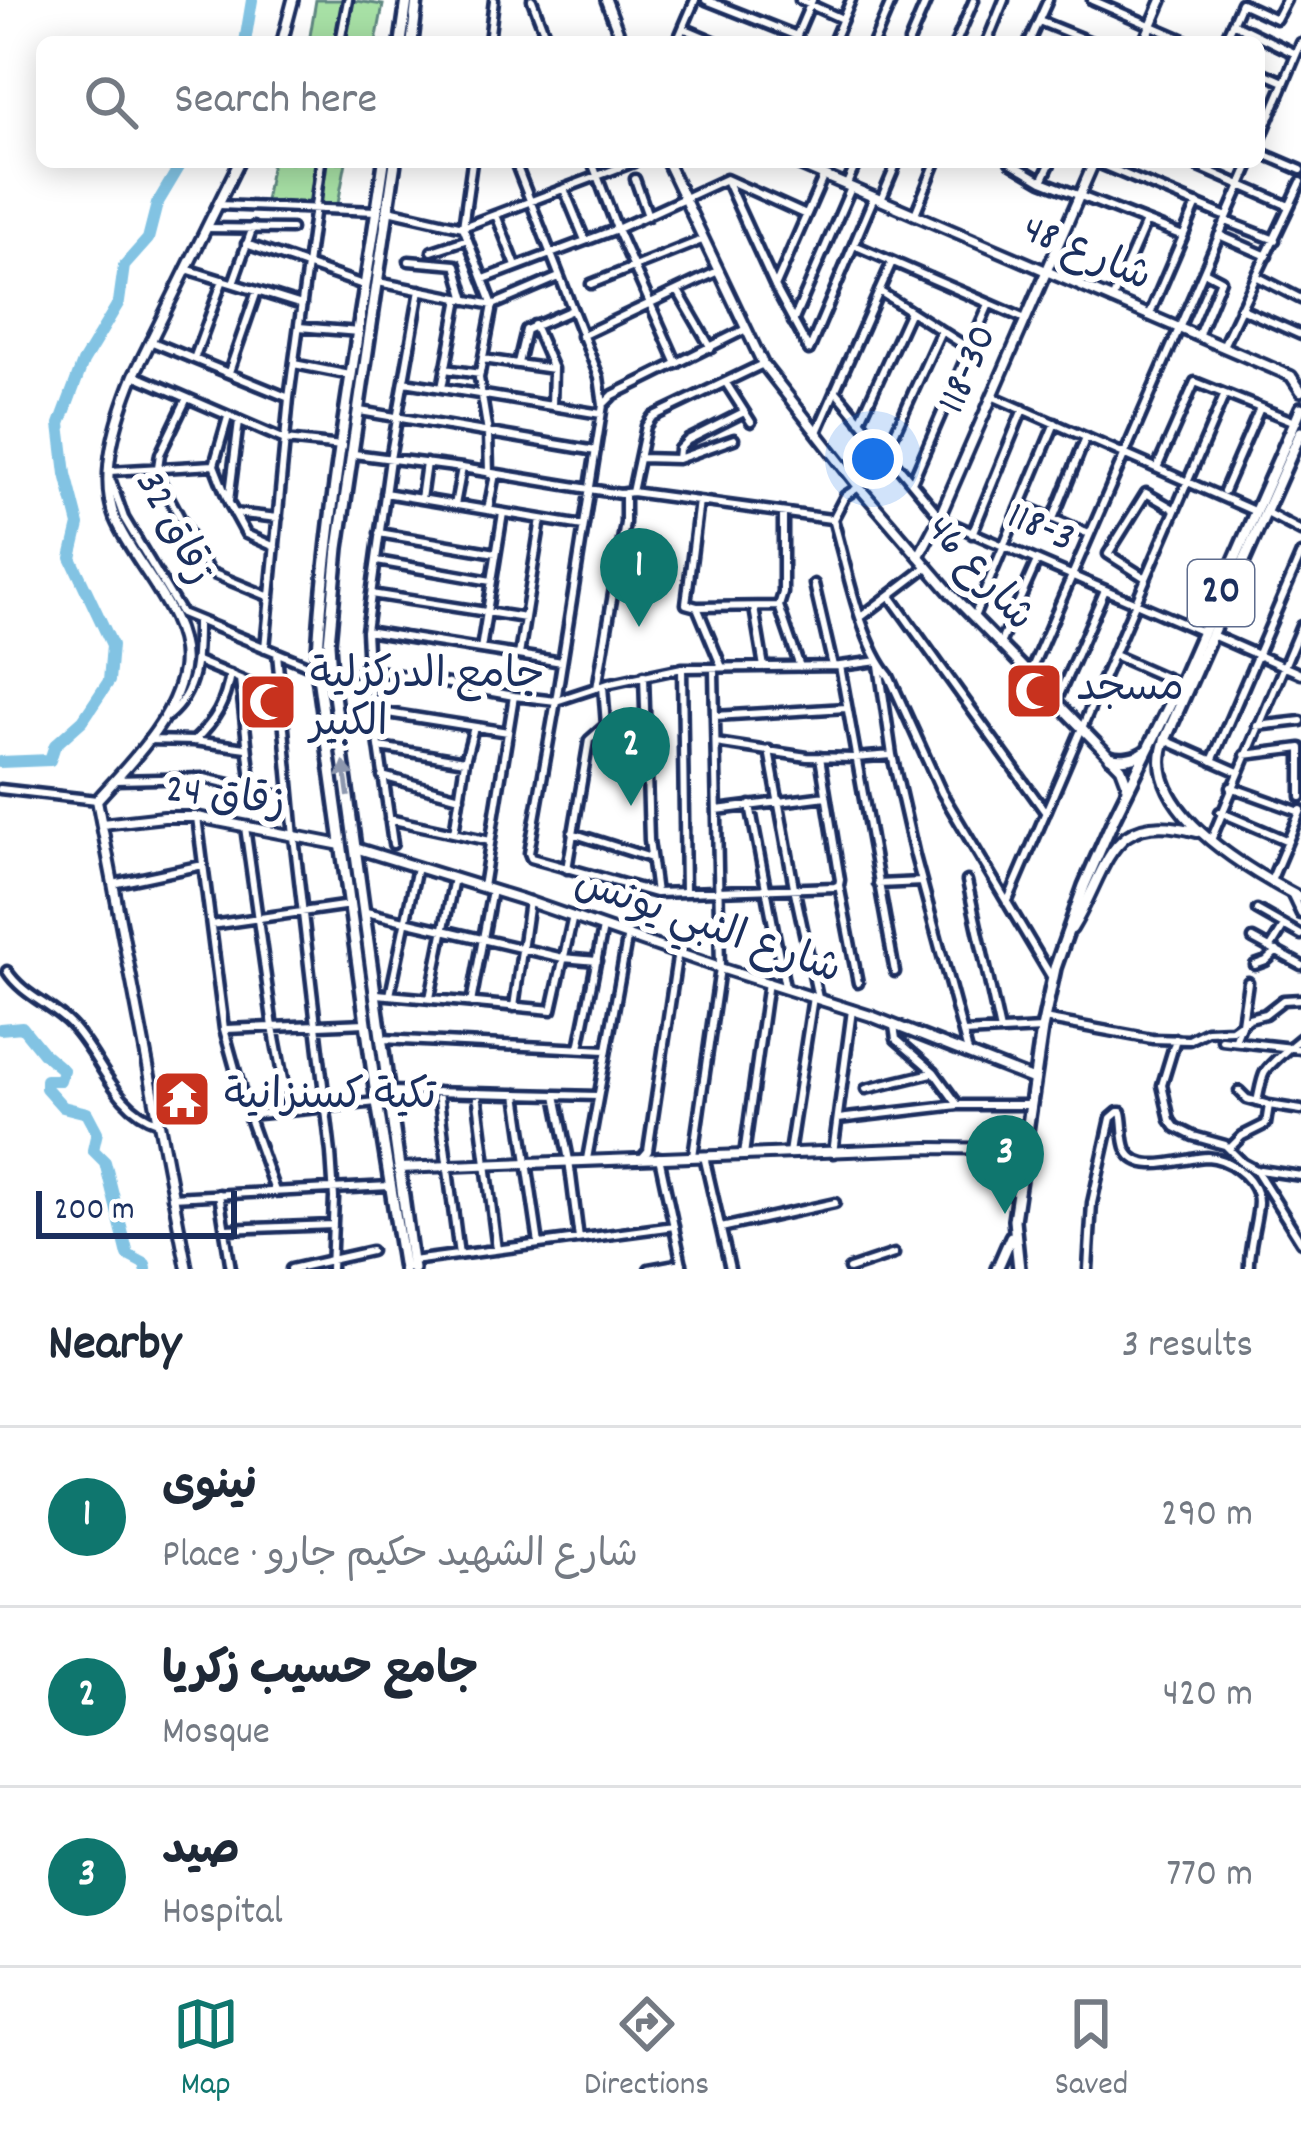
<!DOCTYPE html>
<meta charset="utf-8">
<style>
:root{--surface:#fff;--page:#f6f6f7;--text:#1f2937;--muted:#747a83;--line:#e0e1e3;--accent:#0f766e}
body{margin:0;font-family:Dekko,"Playpen Sans Arabic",sans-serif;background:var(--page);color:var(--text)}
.scale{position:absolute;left:36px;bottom:30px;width:201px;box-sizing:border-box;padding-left:12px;border:6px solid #1b2f5e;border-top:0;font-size:33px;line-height:42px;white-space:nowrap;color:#1b2f5e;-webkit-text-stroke:9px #fff;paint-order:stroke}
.you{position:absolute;left:873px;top:459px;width:42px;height:42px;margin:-30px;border:9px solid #fff;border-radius:50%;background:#1a73e8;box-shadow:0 0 0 18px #1a73e833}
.badge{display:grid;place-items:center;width:78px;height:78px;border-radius:50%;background:var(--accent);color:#fff;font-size:39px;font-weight:700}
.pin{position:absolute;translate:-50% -99px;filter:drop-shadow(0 3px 6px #0008)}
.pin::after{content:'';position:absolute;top:63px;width:42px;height:36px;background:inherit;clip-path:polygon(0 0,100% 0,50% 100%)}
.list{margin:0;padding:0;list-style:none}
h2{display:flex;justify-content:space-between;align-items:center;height:156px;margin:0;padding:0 48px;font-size:51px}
h2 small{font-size:39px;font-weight:400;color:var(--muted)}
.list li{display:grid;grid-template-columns:78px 1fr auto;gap:36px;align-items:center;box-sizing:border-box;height:180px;padding:0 48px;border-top:3px solid var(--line)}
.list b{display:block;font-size:45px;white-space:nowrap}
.list p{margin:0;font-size:39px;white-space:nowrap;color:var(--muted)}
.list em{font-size:39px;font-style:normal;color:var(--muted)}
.icon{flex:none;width:66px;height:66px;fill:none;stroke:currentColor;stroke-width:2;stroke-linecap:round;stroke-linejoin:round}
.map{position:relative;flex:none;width:1301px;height:1269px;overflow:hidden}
.search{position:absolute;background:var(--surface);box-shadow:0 6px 30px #0003;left:36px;right:36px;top:36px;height:132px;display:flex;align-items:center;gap:30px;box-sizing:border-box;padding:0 42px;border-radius:18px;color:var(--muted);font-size:45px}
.sheet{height:696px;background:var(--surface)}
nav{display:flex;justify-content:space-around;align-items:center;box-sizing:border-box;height:168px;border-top:3px solid var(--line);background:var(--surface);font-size:33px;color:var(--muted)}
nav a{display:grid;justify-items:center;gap:6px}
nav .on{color:var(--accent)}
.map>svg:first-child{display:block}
.grass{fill:#a7e0a5;stroke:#618882;stroke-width:3}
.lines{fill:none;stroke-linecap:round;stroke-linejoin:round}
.river{stroke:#82c3e3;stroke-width:12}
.minor-casing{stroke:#1b2f5e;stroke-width:15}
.tertiary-casing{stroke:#1b2f5e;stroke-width:16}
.secondary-casing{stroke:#1b2f5e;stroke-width:16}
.primary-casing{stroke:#1b2f5e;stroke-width:18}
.minor{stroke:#fff;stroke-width:6}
.tertiary{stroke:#fff;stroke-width:8}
.secondary{stroke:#fff;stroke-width:8}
.primary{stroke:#fff;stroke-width:9}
.oneway{fill:#8d97ae}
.labels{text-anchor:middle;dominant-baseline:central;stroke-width:12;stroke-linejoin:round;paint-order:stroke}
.shield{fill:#fff;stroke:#5f6d8e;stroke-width:3}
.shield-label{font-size:39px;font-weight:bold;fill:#1b2f5e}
.street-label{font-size:42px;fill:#1b2f5e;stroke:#fff}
.poi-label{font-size:42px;fill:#1b2f5e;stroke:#fff;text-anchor:start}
</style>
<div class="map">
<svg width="1301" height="1269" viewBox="0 0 1301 1269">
<rect width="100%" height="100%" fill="#fff"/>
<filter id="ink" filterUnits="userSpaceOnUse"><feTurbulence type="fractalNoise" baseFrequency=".00833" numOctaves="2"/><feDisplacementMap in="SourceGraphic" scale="24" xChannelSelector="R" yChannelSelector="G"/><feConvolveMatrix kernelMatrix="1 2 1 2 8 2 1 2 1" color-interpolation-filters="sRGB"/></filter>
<g filter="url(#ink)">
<path class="grass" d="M 316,0 L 350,0 L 383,5 L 376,42 L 309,42 Z
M 272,162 L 346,162 L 336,214 L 265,201 Z"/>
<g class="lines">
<path class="river" d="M 245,42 L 252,0
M 0,762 L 50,760 L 55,745 L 83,720 L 109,681 L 112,645 L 71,558 L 79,525 L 66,474 L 60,424 L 83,362 L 119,302 L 124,266 L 148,239 L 157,204 L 182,162
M 0,1029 L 22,1027 L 43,1053 L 63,1070 L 60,1080 L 46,1080 L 46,1088 L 63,1107 L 87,1113 L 97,1132 L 93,1150 L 105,1162 L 128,1255 L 145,1264 L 146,1269"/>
<defs>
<path id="minor" d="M 532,0 L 548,42
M 706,0 L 797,36
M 800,0 L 842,19
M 1092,0 L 1189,42
M 1241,3 L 1276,19 L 1286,0
M 1039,21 L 1091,42
M 1232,23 L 1296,54
M 683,28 L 716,42
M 340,42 L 348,0
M 489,42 L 494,0
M 677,42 L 695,0
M 794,42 L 812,0
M 833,42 L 851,0
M 874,42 L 892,0
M 909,42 L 927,0
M 956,42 L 974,0
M 987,42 L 1004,0
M 1029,42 L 1048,0
M 1224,42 L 1241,3
M 1259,71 L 1284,82
M 1259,143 L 1301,43
M 1259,152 L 1301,170
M 472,162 L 463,227 L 493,305 L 479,378 L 488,433 L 489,473
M 515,162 L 599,377 L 603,405 L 556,701 L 529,853 L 531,858 L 656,893 L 835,887 L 839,885 L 840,880 L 820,757
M 592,162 L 617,229 L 677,364
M 1010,162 L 1042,181 L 1183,236
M 1095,162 L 1227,217
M 1188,162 L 1289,206
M 635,179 L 648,216
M 1042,181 L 1051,162
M 727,182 L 775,287 L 809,350
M 846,186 L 857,162
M 564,189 L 585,240
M 881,200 L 897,162
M 219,205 L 377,211
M 389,210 L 463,227 L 634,162
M 915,214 L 936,162
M 496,215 L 516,266
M 1226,221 L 1275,240
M 206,228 L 291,229
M 1219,235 L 1267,256
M 246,244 L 366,286
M 854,245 L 1025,319
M 432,251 L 468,239
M 409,261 L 456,265 L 466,300
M 186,269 L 302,305
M 1256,276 L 1301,299
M 484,279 L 617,229 L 726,179 L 806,215
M 378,282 L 493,305 L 559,277
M 233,283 L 253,227
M 591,284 L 702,240
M 775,287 L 824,175
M 678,291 L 711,348
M 879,291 L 970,349
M 1112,300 L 1146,222
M 1240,308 L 1301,335
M 1149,316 L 1197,204
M 793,322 L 851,188
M 534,325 L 553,369 L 552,406
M 299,327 L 359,332
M 581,336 L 718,271
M 1198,336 L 1221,280 L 1204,271
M 150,341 L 289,398
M 1223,346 L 1301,182
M 810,348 L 874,197
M 194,359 L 223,280
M 483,359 L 553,369
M 518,363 L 526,330 L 572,310
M 294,364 L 350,375
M 445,369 L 480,374
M 229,372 L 257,291
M 134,375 L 285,440 L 342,446
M 405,382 L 442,388 L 459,298
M 726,383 L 751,422
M 442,388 L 601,414
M 835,390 L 943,520 L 1203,632
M 992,396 L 1256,512
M 603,405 L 613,395 L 746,329
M 360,411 L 596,451
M 860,421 L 910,311
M 817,432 L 892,262
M 886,452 L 941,331
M 354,454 L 462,468 L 620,494 L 632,492 L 831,519
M 640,458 L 678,459 L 734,439
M 678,459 L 679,449 L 688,440 L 744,412
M 214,465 L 229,503 L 246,534 L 275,547
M 214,465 L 228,417
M 158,467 L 160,454 L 187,398
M 1157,468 L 1195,382 L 1293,421
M 154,469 L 209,572 L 270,597
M 110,471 L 214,465
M 111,481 L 124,518 L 181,613 L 317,669
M 912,482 L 989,304
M 859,487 L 845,496 L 833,519 C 846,563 860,642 889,676 L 942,793 L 1052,978
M 1224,491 L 1260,408
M 632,492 L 646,426 L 652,417 L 763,364
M 385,493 L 583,526
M 421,499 L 426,463
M 229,501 L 239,421
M 699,501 L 686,604 L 697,607 L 779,606
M 455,505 L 462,468
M 1021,505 L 1089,534
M 488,510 L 495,474
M 234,513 L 278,518
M 783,513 L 783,593 L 779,606 L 800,667
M 1267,513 L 1301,531
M 1053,519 L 1086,437
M 379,533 L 496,553
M 972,534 L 1023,409
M 377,561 L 491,581
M 1144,577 L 1108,554 L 1146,493 L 1174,509
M 814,584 L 833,666
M 371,594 L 525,618
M 890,596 L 1046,813
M 697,607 L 721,665
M 754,608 L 764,667
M 861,617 L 928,566
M 974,617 L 1055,423
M 366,631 L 562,662
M 1212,635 L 1301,674
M 1000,644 L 1037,561
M 265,648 L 289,398 L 321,162
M 481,649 L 503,513
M 277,653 L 294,837 L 331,1153 L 334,1198 L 331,1269
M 519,655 L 541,519
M 1114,655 L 1180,684
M 197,661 L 281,696
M 879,665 L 892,755 L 915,856 L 968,1052
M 840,666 L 895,972
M 682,668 L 685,892
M 332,673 L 368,669 L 514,696 L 556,701 L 611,683 L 682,668 L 840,666 L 878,661
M 644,675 L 649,840 L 656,893
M 1029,675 L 1251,162
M 240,679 L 252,789
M 597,688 L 625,523 L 625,493
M 1056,702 L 1105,590
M 375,711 L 508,732
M 168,716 C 198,691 197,656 197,620
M 715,716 L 846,708
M 1257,726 L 1301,721
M 148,740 L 194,741 L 246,748
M 1165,740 L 1238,772
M 194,741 C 216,720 225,704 230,674
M 716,743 L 807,757 L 855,758 L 892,755
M 380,747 L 465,761
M 1301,749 L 1301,797
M 769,750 L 794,887 L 818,998
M 1245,755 L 1301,748
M 1212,761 L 1301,554
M 382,776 L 460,797
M 115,780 L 204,778 L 289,798
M 1231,787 L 1300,812
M 0,789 L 97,800
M 750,805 L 785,987
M 717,810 L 826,796
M 1220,812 L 1288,841
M 197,817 L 224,1029 L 248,1115 L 275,1191
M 389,819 L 490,841
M 245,827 L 273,1027 L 289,1111
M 454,833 L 465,761 L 474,727
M 572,833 L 651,858
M 1211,840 L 1301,626
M 393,844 L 368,669 L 366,631 L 390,459 L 420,290
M 567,869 L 589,740 L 606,725 L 603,686
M 967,881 L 1000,1031
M 1271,881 L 1301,810
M 113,884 L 203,865
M 878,884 L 922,882
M 839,885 L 858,983
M 483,887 L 514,696
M 1292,895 L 1301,914
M 1007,903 L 1225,394
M 1257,910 L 1301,935
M 366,912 L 563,958 L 597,961
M 211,925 L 350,905
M 1253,939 L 1301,965
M 1271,947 L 1284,926
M 1255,965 L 1266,961 L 1277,951
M 7,971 C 22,995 52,1005 71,1025 C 100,1055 115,1110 158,1122
M 377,994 L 552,1010 L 573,916
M 390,995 L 417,867
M 430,998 L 454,878
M 471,1003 L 492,890
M 514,1007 L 529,901
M 1044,1019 L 1152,1039 L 1189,1040 L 1207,1031 L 1232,1030 L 1249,1018 L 1265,1014 L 1283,1000 L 1301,999
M 894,1026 L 896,1039 L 934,1072 L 958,1105
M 226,1029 L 366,1023
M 963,1033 L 1042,1029
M 382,1039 L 606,1050
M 1176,1039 L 1162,1085 L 1170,1120 L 1175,1127 L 1193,1136 L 1225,1145 L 1243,1163 L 1256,1170 L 1301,1242
M 1222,1040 L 1301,1049
M 1235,1041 L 1242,1023 L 1248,982
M 579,1048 L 603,928
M 866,1089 L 932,1073
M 389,1091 L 598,1096
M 1239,1091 L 1247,1099 L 1269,1105
M 438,1092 L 459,1255
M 477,1093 L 497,1250
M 517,1094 L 539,1244
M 556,1095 L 569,1160 L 579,1239
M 1257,1102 C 1259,1094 1261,1079 1265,1072 C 1271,1063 1292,1045 1301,1038
M 249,1115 L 377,1102
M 838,1119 L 958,1105 L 1031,1105
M 1229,1149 L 1242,1136 L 1266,1124 L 1269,1105 L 1301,1110
M 789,1153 L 813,997
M 833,1153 L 852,1010
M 744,1155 L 768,982
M 693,1156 L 720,968 L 714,670
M 704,1156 L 730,1269
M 659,1157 L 683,1269
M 642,1158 L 648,1151 L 678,951
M 587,1159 L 628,934
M 1260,1170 L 1301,1176
M 219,1194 L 231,1269
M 172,1197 L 390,1186
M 721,1228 L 835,1203
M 225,1229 L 333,1225
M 412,1261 L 674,1226
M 291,1269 L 371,1251
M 649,1269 L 682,1263
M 849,1269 L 894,1254
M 1088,1269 L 1092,1203 L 1111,1118 L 1118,1112 L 1121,1112 C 1124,1123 1122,1140 1127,1150 C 1139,1177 1187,1157 1207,1157 C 1227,1158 1251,1175 1257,1195 C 1262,1207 1247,1248 1249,1269"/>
<path id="tertiary" d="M 282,42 L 293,0
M 1144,42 L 1162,0
M 792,162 L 1291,376
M 1291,376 L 1301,391
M 919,556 L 940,516 L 1094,162
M 102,824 L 164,817 L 197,817 L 341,845
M 355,848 L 521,899 L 720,968 L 871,1016 L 1035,1080
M 399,1168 L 928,1148 L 1024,1149
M 187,1269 L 97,800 C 130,763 175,720 183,669 C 191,617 134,565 115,519 C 98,475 117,417 134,375 L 239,162"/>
<path id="secondary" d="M 606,0 L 622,42
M 667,162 L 763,364 L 859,487 L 952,595 L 1121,768 L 1127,784 L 1126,791
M 1165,740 C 1139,809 1251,872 1301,898
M 1072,929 C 1109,869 1107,806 1197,832"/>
<path id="primary" d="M 401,42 L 407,0
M 412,42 L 417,0
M 384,162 C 360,330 326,499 317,669 L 377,1102 L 404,1269
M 395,162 L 338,548 L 329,643 L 331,673 L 413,1269
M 1165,740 L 1301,432
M 1110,757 C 1121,761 1137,758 1146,751
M 997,1269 L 1011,1237
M 1019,1269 L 1014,1220 L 1042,1029 L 1055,968 L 1084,886 L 1114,818 L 1180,684 L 1301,408"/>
</defs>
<use href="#minor" class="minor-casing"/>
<use href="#tertiary" class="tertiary-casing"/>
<use href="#secondary" class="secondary-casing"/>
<use href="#primary" class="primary-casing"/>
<use href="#minor" class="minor"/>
<use href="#tertiary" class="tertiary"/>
<use href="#secondary" class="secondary"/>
<use href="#primary" class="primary"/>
</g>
<defs><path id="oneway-solid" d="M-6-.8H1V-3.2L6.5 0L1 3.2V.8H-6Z" transform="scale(3)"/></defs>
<use class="oneway" href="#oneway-solid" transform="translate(346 779) rotate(-98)"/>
</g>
<defs>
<symbol id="mosque-square" viewBox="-11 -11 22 22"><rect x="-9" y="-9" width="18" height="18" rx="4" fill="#c8321e" stroke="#fff"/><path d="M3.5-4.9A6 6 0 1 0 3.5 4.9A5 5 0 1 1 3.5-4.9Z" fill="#fff"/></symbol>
<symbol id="temple-square" viewBox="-11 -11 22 22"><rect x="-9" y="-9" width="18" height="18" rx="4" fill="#c8321e" stroke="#fff"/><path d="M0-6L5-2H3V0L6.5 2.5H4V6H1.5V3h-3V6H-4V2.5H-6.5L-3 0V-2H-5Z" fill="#fff"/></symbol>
</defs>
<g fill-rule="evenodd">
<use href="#mosque-square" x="1001" y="658" width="66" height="66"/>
<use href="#mosque-square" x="235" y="669" width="66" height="66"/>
<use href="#temple-square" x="149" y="1066" width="66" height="66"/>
</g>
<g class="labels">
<rect class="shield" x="1188" y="560" width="66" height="66" rx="9"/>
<g class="shield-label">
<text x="1221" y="593">20</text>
</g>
<g class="street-label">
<text transform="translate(1086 256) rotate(23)">شارع 48</text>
<text transform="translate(970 370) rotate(-67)">118-30</text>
<text transform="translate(172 529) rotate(62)">زقاق 32</text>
<text transform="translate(1040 530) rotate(23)">118-3</text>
<text transform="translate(978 575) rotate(48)">شارع 46</text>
<text transform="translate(225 799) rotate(7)">زقاق 24</text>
<text transform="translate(707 929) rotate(19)">شارع النبي يونس</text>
</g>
<g class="poi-label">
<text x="310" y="678">جامع الدركزلية<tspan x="310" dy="48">الكبير</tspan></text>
<text x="1076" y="691">مسجد</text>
<text x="224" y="1099">تكية كسنزانية</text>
</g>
</g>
</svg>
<div class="scale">200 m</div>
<div class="you"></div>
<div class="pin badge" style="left:639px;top:627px">1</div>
<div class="pin badge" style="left:631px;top:806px">2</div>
<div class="pin badge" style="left:1005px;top:1214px">3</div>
<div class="search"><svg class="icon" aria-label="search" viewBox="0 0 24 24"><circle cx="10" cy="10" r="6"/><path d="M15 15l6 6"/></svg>Search here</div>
</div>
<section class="sheet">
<h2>Nearby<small>3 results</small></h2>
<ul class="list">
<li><span class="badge">1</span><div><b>نينوى</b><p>Place · شارع الشهيد حكيم جارو</p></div><em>290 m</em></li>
<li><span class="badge">2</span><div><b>جامع حسيب زكريا</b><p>Mosque</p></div><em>420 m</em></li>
<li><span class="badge">3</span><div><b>صيد</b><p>Hospital</p></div><em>770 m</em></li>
</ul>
</section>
<nav>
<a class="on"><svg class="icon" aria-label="map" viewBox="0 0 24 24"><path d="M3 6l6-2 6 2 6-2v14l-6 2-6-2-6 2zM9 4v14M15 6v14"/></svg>Map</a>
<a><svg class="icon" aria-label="directions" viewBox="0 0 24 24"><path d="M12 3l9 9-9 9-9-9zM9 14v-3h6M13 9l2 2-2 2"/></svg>Directions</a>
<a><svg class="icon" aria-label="saved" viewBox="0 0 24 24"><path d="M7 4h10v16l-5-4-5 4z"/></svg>Saved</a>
</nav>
